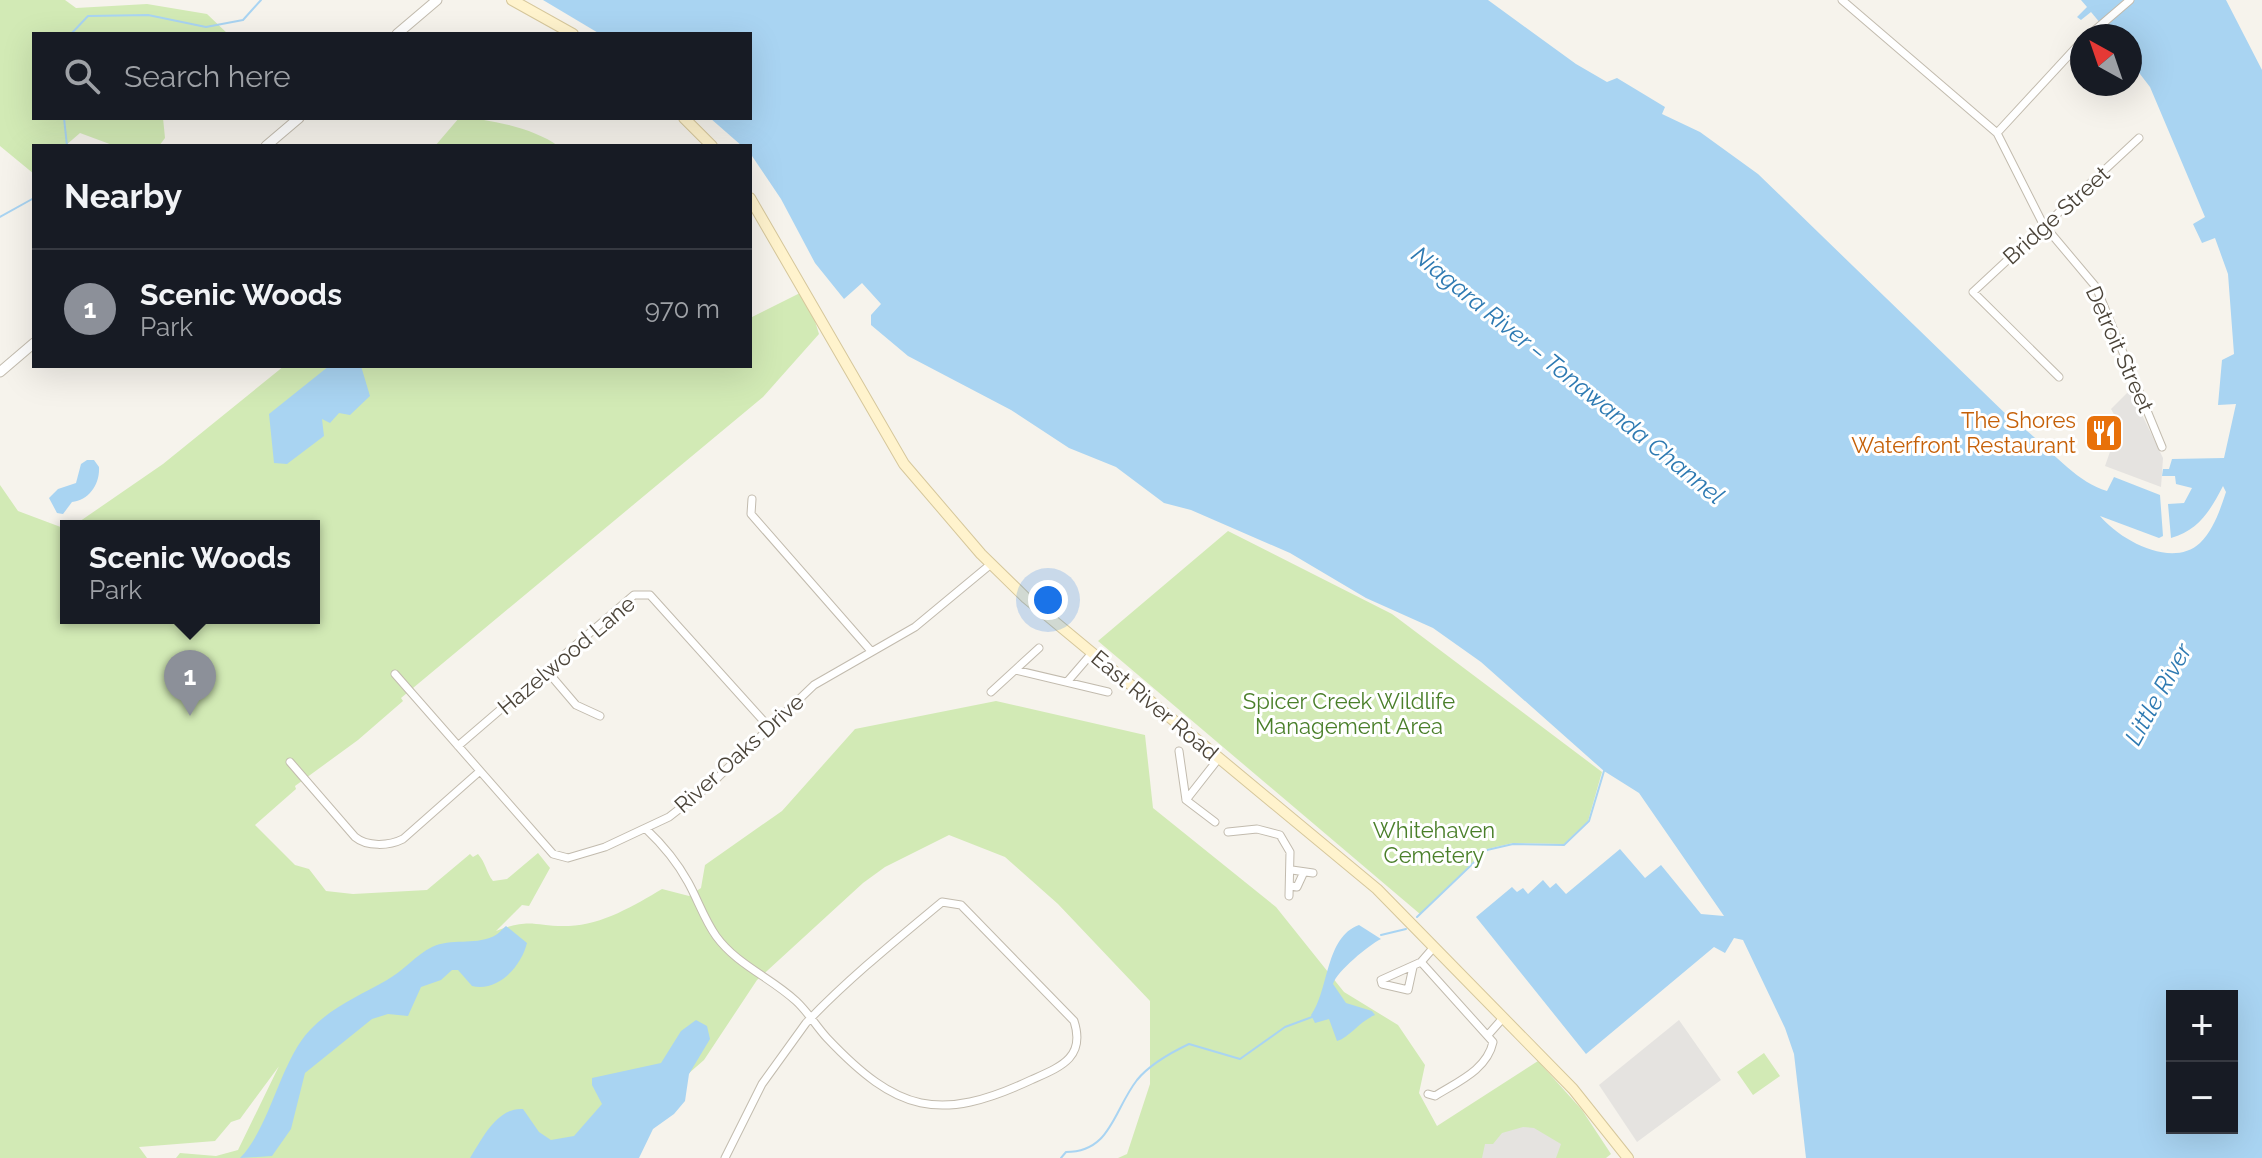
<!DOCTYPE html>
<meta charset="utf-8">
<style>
:root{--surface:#171b24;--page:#242831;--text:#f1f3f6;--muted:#9ea1a6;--line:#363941;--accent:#8c9099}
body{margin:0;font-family:Raleway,sans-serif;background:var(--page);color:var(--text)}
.controls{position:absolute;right:24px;bottom:24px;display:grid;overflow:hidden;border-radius:0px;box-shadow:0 8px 32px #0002}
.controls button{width:72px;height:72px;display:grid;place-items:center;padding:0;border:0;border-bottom:2px solid var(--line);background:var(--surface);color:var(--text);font:40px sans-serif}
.compass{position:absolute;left:2070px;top:24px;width:72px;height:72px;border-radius:50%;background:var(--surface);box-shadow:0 8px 32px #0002;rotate:320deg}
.you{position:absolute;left:1048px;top:600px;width:28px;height:28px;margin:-20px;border:6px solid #fff;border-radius:50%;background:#1a73e8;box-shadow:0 0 0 12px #1a73e833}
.badge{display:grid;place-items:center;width:52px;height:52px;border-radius:50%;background:var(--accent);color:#fff;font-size:26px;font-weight:700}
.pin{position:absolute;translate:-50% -66px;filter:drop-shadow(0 2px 4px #0008)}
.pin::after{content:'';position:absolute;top:42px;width:28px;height:24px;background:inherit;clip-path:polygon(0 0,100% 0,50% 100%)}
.popup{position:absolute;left:60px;top:520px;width:260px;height:104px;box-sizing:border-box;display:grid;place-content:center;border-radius:0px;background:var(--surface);filter:drop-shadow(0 2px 6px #0005);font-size:26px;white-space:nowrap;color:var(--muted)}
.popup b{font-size:30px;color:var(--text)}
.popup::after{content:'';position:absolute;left:50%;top:100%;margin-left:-16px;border:16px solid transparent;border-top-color:var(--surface)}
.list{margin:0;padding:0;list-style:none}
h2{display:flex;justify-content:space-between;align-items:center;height:104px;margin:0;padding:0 32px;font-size:34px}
h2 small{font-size:26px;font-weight:400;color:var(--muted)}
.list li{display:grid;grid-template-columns:52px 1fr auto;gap:24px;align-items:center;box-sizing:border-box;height:120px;padding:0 32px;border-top:2px solid var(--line)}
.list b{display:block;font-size:30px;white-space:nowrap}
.list p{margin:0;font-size:26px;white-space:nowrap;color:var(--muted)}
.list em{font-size:26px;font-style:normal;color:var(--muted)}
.icon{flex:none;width:44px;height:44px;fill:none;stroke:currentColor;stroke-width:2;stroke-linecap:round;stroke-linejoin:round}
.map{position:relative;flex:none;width:2262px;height:1158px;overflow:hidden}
.search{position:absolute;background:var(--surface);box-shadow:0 8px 32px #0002;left:32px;top:32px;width:720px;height:88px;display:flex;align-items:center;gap:20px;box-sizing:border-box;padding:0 28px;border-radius:0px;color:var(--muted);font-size:30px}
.panel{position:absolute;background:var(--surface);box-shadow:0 8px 32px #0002;left:32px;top:144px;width:720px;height:224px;border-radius:0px}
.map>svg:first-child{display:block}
.green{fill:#d2eab5}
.parking{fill:#e5e3e0}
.water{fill:#a9d4f2;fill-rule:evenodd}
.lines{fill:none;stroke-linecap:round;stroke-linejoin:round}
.stream{stroke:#a9d4f2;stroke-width:2}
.minor-casing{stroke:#c2bbae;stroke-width:9}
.tertiary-casing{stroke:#c2bbae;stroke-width:11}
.secondary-casing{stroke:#d6c79b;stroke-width:12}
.minor{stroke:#fff;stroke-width:7}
.tertiary{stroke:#fff;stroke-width:9}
.secondary{stroke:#fff3cd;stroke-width:10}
.labels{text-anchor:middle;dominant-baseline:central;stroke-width:6;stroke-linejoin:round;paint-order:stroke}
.street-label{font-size:22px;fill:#4b4439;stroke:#fff}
.food-label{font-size:22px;fill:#c56008;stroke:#fff;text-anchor:end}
.park-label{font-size:22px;fill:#4a7f2a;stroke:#fff}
.water-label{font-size:24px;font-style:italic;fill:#2e7ab2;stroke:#fff}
</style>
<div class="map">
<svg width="2262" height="1158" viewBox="0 0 2262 1158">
<rect width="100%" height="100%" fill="#f6f3ec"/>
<path class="green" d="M 0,0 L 65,0 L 76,8 L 147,4 L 207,14 L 228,34 L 34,34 L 34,118 L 163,118 L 165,138 L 159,146 L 115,146 L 80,133 L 65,146 L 34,146 L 34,174 L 0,146 Z
M 459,118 C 486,118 534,128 558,146 L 435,146 Z
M 800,293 L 814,318 L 819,334 L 763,397 L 401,698 L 403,701 L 358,740 L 295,786 L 296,789 L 255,825 L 295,865 L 309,869 L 326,891 L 353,894 L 427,890 L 470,854 L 473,857 L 478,854 C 486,863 486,872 493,881 L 507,879 L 538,853 L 550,868 L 529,906 L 522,905 L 496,931 C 532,917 534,927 569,926 C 602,925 635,905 662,889 L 689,896 L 701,888 L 705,865 L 782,811 L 855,729 L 996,701 L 1145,735 L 1153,808 L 1276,907 L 1344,992 L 1398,1025 L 1425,1065 L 1419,1093 L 1437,1126 L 1538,1061 L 1582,1110 L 1611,1154 L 1606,1158 L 1118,1158 L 1127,1154 L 1150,1084 L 1150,1001 L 1058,904 L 1005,857 L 949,835 L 885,867 L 863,883 L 757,980 L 704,1060 L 633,1122 L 570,1158 L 176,1158 L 180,1153 L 216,1156 L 238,1150 L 279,1066 L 302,1035 L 240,1119 L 231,1122 L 215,1141 L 139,1147 L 147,1158 L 0,1158 L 0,485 L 18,511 L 66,529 L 66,618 L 314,618 L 314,526 L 73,526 L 163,464 L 284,366 L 750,366 L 750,318 Z
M 1228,531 L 1392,614 L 1602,772 L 1588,821 L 1564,844 L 1513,843 L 1487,849 L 1420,914 L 1098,641 Z
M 1764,1053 L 1780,1076 L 1753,1095 L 1737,1072 Z"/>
<path class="parking" d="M 2130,390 L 2163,458 L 2161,487 L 2105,466 L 2111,449 L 2116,446 L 2120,425 L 2111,409 Z
M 1679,1020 L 1721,1080 L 1637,1142 L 1599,1085 Z
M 1523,1127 L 1534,1128 L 1561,1144 L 1556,1158 L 1482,1158 L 1485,1144 L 1493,1144 L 1502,1133 Z"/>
<path class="water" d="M 543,0 L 1488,0 L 1576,64 L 1607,82 L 1617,78 L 1665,107 L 1662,114 L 1700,132 L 1758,174 L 2012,420 C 2045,441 2071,480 2107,491 L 2114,477 L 2160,495 L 2163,536 L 2159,538 L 2100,516 C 2120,540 2172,569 2200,543 C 2214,529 2220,510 2226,492 L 2223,486 C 2210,511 2199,530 2171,538 L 2168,504 L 2184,503 L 2192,488 L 2176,484 L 2175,476 L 2162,476 L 2163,469 L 2169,469 L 2172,459 L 2224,458 L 2236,404 L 2218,405 L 2222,360 L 2234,354 L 2228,274 L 2215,238 L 2202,243 L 2193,224 L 2205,217 L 2150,87 L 2130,61 L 2130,36 L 2111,36 L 2091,12 L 2081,20 L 2077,17 L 2087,7 L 2081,0 L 2226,0 L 2262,70 L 2262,1158 L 1806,1158 L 1794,1054 L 1785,1028 L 1743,940 L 1734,938 L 1725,953 L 1714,947 L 1586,1054 L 1476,917 L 1512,887 L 1517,892 L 1523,888 L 1528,894 L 1543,880 L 1550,888 L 1556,883 L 1566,894 L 1620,849 L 1645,878 L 1661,865 L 1701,914 L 1724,916 L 1639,793 L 1604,771 L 1481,662 L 1433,628 L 1366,598 L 1290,553 L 1191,510 L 1164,503 L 1116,467 L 1069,448 L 1011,410 L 908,356 L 871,325 L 871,315 L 881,304 L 862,283 L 844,299 L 815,263 L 781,199 L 750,153 L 750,146 L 742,146 L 710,118 L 750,118 L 750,34 L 600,34 ZM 2172,996 L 2232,996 L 2232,1128 L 2172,1128 Z
M 329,366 L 361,366 L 370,396 L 350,415 L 339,413 L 330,423 L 322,419 L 324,436 L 287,464 L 274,463 L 269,414 Z
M 87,460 L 94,460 L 99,467 C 100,484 89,500 72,502 L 63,514 L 57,513 L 49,498 L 58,489 L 76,483 L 81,464 Z
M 1359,925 L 1381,939 C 1369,945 1337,971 1333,984 L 1346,1003 L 1372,1011 L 1375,1015 C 1360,1021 1349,1038 1337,1041 L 1329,1019 L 1315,1023 L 1311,1015 C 1329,991 1325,937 1359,925 Z
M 506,926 L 527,943 C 521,967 498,992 472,986 L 458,970 L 452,970 L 441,980 L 421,987 L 408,1016 L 388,1014 L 372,1019 L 305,1073 L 291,1129 L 272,1156 L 240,1158 C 271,1126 280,1061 310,1030 C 333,1006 359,996 387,980 C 403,971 416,955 432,947 C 451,938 474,945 492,937 C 498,935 502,929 506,926 Z
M 696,1020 L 707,1026 L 710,1039 L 689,1074 L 685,1101 L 674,1114 L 653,1129 L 639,1158 L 470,1158 C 482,1139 497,1107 523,1109 L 539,1132 L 551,1140 L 574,1136 L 602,1104 L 592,1085 L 592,1078 L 661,1063 L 681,1031 Z"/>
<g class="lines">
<path class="stream" d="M 71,34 L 88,16 L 148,15 L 206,27 L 243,20 L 261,0
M 64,118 L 67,146
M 0,217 L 34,198
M 1417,917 L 1487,850 L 1513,844 L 1564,845 L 1589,821 L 1604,771
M 1381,935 L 1406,929
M 1061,1158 L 1066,1152 C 1111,1152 1113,1111 1137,1080 C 1150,1064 1170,1053 1189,1044 L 1240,1059 L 1285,1027 L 1312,1017"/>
<defs>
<path id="minor" d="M 1842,0 L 1997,133 L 2043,224 L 2096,287 L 2162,447
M 2088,36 L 2130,0
M 1997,133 L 2082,41
M 2059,377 L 1973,292 L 2139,138
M 752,499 L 751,514 L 871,651
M 1015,670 L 1108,692
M 547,671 L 576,705 L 600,716
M 395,674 L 553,854 L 568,858 L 605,847 L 669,817 L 710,785 L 814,685 L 915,627 L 991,564
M 1067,682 L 1092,653
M 991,692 L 1039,648
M 458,746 L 634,595 L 650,595 L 769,727
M 1179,751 L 1186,800 L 1215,822
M 290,762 L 355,837 C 367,847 389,846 403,839 L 480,771
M 1186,800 L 1219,758
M 646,829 C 663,845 677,862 688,882 C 698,900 704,919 716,936 C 737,965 770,977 796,1001 C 808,1012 816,1026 827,1038 C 897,1112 939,1123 1031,1080 C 1060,1067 1086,1058 1074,1021 L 961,905 L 942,902 C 895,941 848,979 806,1023 L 762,1084 L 725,1158
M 1228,832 L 1257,829 L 1280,835 L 1290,852 L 1289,896
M 1292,870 L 1313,873
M 1291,886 L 1297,887 L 1303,874
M 1421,962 L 1493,1042 C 1487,1070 1457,1082 1435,1096 L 1428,1094
M 1413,967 L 1408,990 L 1382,984 L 1381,980 L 1421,962 L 1434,947
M 1488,1035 L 1503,1018"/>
<path id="tertiary" d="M 397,34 L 437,0
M 266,146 L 299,118
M 0,372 L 34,343"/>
<path id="secondary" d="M 512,0 L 573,34
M 684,118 L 712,146
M 750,198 L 904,464 L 981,554 L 1026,598 L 1377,889 L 1573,1089 L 1628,1158"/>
</defs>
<use href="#minor" class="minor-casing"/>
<use href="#tertiary" class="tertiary-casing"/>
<use href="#secondary" class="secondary-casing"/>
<use href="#minor" class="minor"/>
<use href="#tertiary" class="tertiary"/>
<use href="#secondary" class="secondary"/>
</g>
<defs>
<symbol id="restaurant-square" viewBox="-11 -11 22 22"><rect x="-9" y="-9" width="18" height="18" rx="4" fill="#e8710a" stroke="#fff"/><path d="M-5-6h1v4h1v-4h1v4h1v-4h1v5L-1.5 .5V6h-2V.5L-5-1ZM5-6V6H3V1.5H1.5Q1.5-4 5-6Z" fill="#fff"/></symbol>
</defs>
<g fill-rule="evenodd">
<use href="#restaurant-square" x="2082" y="411" width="44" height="44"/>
</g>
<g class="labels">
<g class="street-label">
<text transform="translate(2056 215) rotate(-42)">Bridge Street</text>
<text transform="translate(2120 349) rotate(66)">Detroit Street</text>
<text transform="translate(566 655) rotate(-40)">Hazelwood Lane</text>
<text transform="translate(1155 705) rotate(40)">East River Road</text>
<text transform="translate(739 753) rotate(-42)">River Oaks Drive</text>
</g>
<g class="food-label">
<text x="2076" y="420">The Shores<tspan x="2076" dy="25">Waterfront Restaurant</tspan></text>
</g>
<g class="park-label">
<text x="1349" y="701">Spicer Creek Wildlife<tspan x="1349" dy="25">Management Area</tspan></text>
<text x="1434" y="830">Whitehaven<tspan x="1434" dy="25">Cemetery</tspan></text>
</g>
<g class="water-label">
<text transform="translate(1568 375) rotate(39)">Niagara River – Tonawanda Channel</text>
<text transform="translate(2158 694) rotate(-61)">Little River</text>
</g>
</g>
</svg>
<div class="controls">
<button>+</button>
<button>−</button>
</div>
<svg class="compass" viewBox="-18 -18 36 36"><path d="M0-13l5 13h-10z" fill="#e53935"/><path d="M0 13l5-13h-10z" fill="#9ea1a6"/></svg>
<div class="you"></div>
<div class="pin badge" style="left:190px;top:716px">1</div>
<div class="popup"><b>Scenic Woods</b>Park</div>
<div class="search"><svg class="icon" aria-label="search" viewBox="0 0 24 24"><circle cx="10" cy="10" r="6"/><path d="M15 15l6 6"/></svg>Search here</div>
<section class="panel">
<h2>Nearby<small></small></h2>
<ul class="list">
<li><span class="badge">1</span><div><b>Scenic Woods</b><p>Park</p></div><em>970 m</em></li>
</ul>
</section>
</div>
